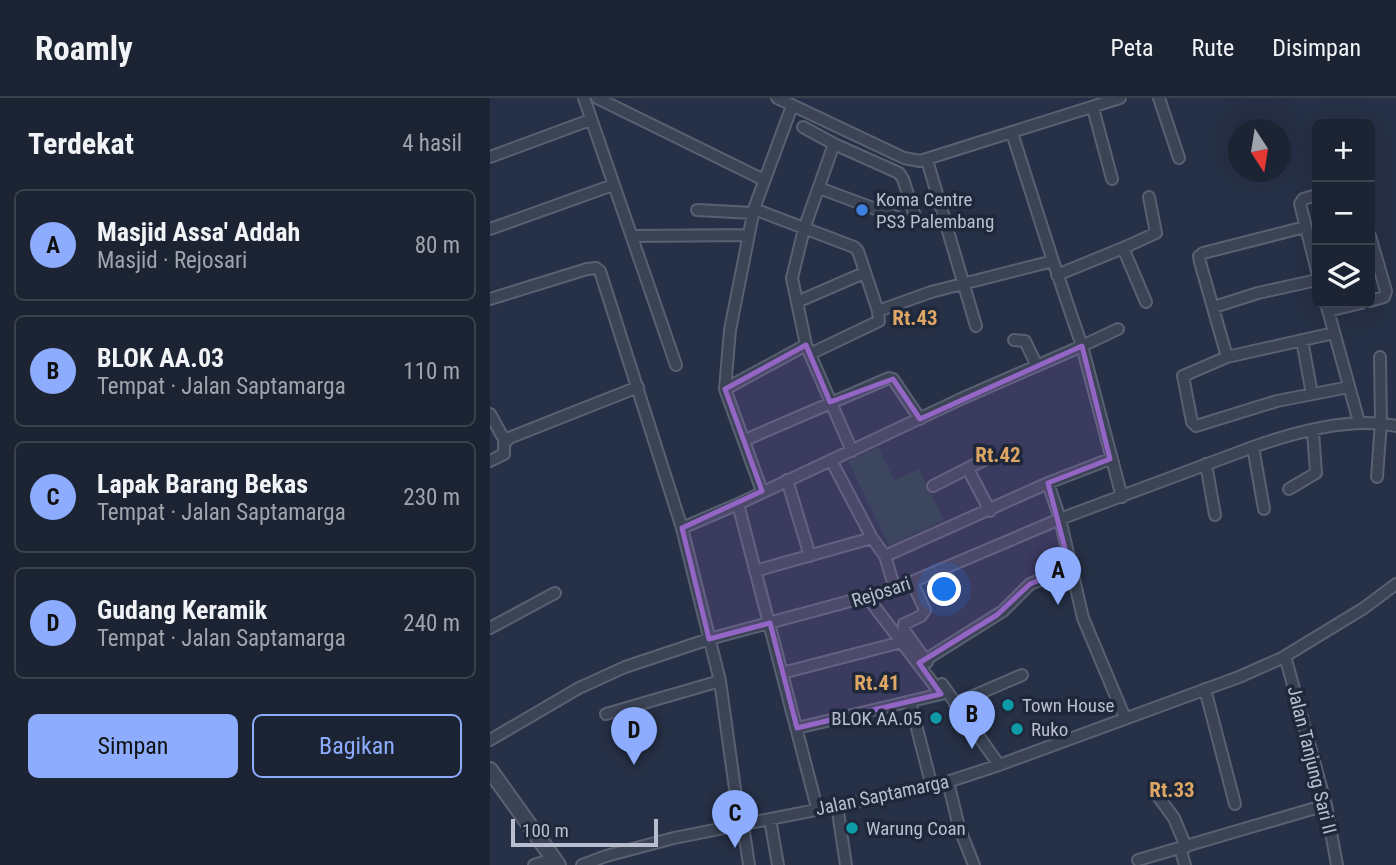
<!DOCTYPE html>
<html lang="id">
<meta charset="utf-8">
<style>
:root{--surface:#1c2434;--page:#293040;--text:#f1f3f6;--muted:#a0a4ac;--line:#3a414f;--accent:#8dacfe}
body{margin:0;font-family:"Roboto Condensed",sans-serif;background:var(--page);color:var(--text)}
.controls{position:absolute;right:21px;top:21px;display:grid;overflow:hidden;border-radius:10px;box-shadow:0 7px 28px #0002}
.controls button{width:63px;height:63px;display:grid;place-items:center;padding:0;border:0;border-bottom:2px solid var(--line);background:var(--surface);color:var(--text);font:35px sans-serif}
.compass{position:absolute;left:738px;top:21px;width:63px;height:63px;border-radius:50%;background:var(--surface);box-shadow:0 7px 28px #0002;rotate:168deg}
.scale{position:absolute;left:21px;bottom:18px;width:147px;box-sizing:border-box;padding-left:7px;border:4px solid #b8bece;border-top:0;font-size:19px;line-height:24px;white-space:nowrap;color:#b8bece;-webkit-text-stroke:5px #1f273a;paint-order:stroke}
.you{position:absolute;left:455px;top:492px;width:24px;height:24px;margin:-18px;border:5px solid #fff;border-radius:50%;background:#1a73e8;box-shadow:0 0 0 10px #1a73e833}
.badge{display:grid;place-items:center;width:46px;height:46px;border-radius:50%;background:var(--accent);color:#111;font-size:23px;font-weight:700}
.pin{position:absolute;translate:-50% -58px;filter:drop-shadow(0 2px 4px #0008)}
.pin::after{content:'';position:absolute;top:37px;width:24px;height:21px;background:inherit;clip-path:polygon(0 0,100% 0,50% 100%)}
.list{margin:0;padding:0;list-style:none}
h2{display:flex;justify-content:space-between;align-items:center;height:91px;margin:0;padding:0 28px;font-size:30px}
h2 small{font-size:23px;font-weight:400;color:var(--muted)}
.list li{display:grid;grid-template-columns:46px 1fr auto;gap:21px;align-items:center;box-sizing:border-box;height:112px;margin:0 14px 14px;padding:0 14px;border:2px solid var(--line);border-radius:10px}
.list b{display:block;font-size:26px;white-space:nowrap}
.list p{margin:0;font-size:23px;white-space:nowrap;color:var(--muted)}
.list em{font-size:23px;font-style:normal;color:var(--muted)}
.actions{display:flex;gap:14px;padding:21px 28px}
.actions a{flex:1;padding:16px 0;border:2px solid var(--accent);border-radius:10px;text-align:center;font-size:24px;color:var(--accent)}
.actions .main{background:var(--accent);color:#111}
.icon{flex:none;width:38px;height:38px;fill:none;stroke:currentColor;stroke-width:2;stroke-linecap:round;stroke-linejoin:round}
.map{position:relative;flex:none;width:906px;height:767px;overflow:hidden}
header{display:flex;align-items:center;gap:42px;box-sizing:border-box;height:98px;padding:0 35px;background:var(--surface);border-bottom:2px solid var(--line)}
header strong{font-size:33px}
nav{display:flex;gap:38px;margin-inline-start:auto;font-size:24px}
main{display:flex}
aside{flex:1;background:var(--surface)}
.map>svg:first-child{display:block}
.green{fill:#283f46}
.lines{fill:none;stroke-linecap:round;stroke-linejoin:round}
.minor-casing{stroke:#596072;stroke-width:14}
.tertiary-casing{stroke:#596072;stroke-width:18}
.minor{stroke:#3b4355;stroke-width:10}
.tertiary{stroke:#3b4355;stroke-width:14}
.marked{fill:#9366c5;fill-opacity:0.2;stroke:#9366c5;stroke-width:5;stroke-linejoin:round}
.shop-dot{fill:#3f7fe0;stroke:#1f273a;stroke-width:2.5}
.culture-dot{fill:#0f9aa8;stroke:#1f273a;stroke-width:2.5}
.labels{text-anchor:middle;dominant-baseline:central;stroke-width:7;stroke-linejoin:round;paint-order:stroke}
.poi-label{font-size:19px;fill:#b8bece;stroke:#1f273a;text-anchor:start}
.street-label{font-size:19px;fill:#b8bece;stroke:#1f273a}
.neighbourhood-label{font-size:21px;font-weight:bold;fill:#dda664;stroke:#1f273a}
</style>
<header>
<strong>Roamly</strong>
<nav><a>Peta</a><a>Rute</a><a>Disimpan</a></nav>
</header>
<main>
<aside>
<h2>Terdekat<small>4 hasil</small></h2>
<ul class="list">
<li><span class="badge">A</span><div><b>Masjid Assa' Addah</b><p>Masjid · Rejosari</p></div><em>80 m</em></li>
<li><span class="badge">B</span><div><b>BLOK AA.03</b><p>Tempat · Jalan Saptamarga</p></div><em>110 m</em></li>
<li><span class="badge">C</span><div><b>Lapak Barang Bekas</b><p>Tempat · Jalan Saptamarga</p></div><em>230 m</em></li>
<li><span class="badge">D</span><div><b>Gudang Keramik</b><p>Tempat · Jalan Saptamarga</p></div><em>240 m</em></li>
</ul>
<div class="actions"><a class="main">Simpan</a><a>Bagikan</a></div>
</aside>
<div class="map">
<svg width="906" height="767" viewBox="0 0 906 767">
<rect width="100%" height="100%" fill="#263046"/>
<path class="green" d="M 388,349 L 404,382 L 429,371 L 454,422 L 399,448 L 358,363 Z"/>
<g class="lines">
<defs>
<path id="minor" d="M 94,0 L 186,267
M 107,0 L 274,82
M 287,0 L 414,60 L 430,63 L 630,0
M 669,0 L 689,60
M 603,10 L 622,81
M 313,29 L 344,46
M 522,35 L 563,163
M 0,59 L 100,22
M 437,62 L 486,228
M 329,90 L 418,123 L 422,123 L 425,118 L 413,81 L 409,75 L 344,46 L 314,131 L 302,180 L 316,247 L 362,353
M 827,97 L 813,101 L 810,106 L 827,173
M 264,111 L 364,149 L 368,153 L 388,213 L 389,223 L 320,256
M 207,112 L 263,115
M 815,129 L 713,155 L 709,158 L 710,164 L 737,259 L 844,235
M 0,131 L 123,87
M 143,138 L 259,137
M 880,138 L 896,193 L 894,199 L 880,203
M 633,150 L 666,135 L 659,99
M 567,177 L 633,150 L 656,204
M 0,201 L 97,171 L 106,170 L 110,173 L 192,430 L 230,583 L 250,727
M 307,204 L 374,175
M 836,205 L 869,324
M 724,209 L 768,195 L 827,182
M 388,213 L 441,194 L 563,163 L 592,248 L 628,231
M 838,213 L 871,205
M 524,242 L 535,243 L 547,268
M 812,242 L 822,296
M 737,259 L 693,278 L 702,324 L 706,328 L 787,303 L 859,289
M 235,291 L 316,247
M 0,316 L 15,343
M 255,342 L 399,280 L 403,281 L 430,321
M 763,349 L 774,411
M 341,362 L 382,440 L 395,458 L 558,385 L 620,361
M 0,363 L 14,356 L 14,346 L 19,340 L 148,289
M 716,366 L 725,417
M 478,371 L 500,413
M 887,379 L 891,324 L 890,259
M 297,382 L 320,458
M 558,385 L 570,421 L 593,520 L 635,620
M 443,388 L 494,362
M 799,391 L 826,375 L 823,333
M 272,393 L 235,291 L 240,232 L 264,111 L 302,8
M 248,406 L 473,300 L 592,248 L 632,399
M 192,430 L 248,406 L 327,710
M 395,458 L 405,491
M 265,473 L 382,440
M 422,484 L 435,512 L 431,518 L 414,526 L 414,532 L 437,564
M 0,530 L 65,495
M 795,558 L 836,707 L 847,767
M 435,562 L 513,513 L 540,486 L 580,470
M 292,575 L 412,544
M 452,586 L 509,667
M 715,591 L 745,706
M 420,603 L 442,689
M 465,606 L 532,577
M 116,616 L 230,583
M 307,630 L 451,596 L 378,500
M 0,642 L 89,590 L 135,569 L 219,541 L 405,491 L 570,421 L 763,349 C 805,334 862,318 906,328
M 458,684 L 469,729 L 484,767
M 667,697 L 684,720 L 696,749
M 347,707 L 356,767
M 280,721 L 288,767
M 253,727 L 259,767
M 690,750 L 695,767
M 648,762 L 836,707
M 44,767 L 63,761
M 92,767 L 116,758 L 184,740 L 442,689 L 509,667 L 749,579 L 792,560 L 874,510 L 906,486"/>
<path id="tertiary" d="M 0,672 L 68,767"/>
</defs>
<use href="#minor" class="minor-casing"/>
<use href="#tertiary" class="tertiary-casing"/>
<use href="#minor" class="minor"/>
<use href="#tertiary" class="tertiary"/>
</g>
<path class="marked" d="M 316,247 L 340,304 L 403,281 L 430,321 L 592,248 L 620,361 L 558,385 L 580,470 L 540,486 L 507,517 L 429,565 L 451,596 L 307,630 L 280,525 L 219,541 L 192,430 L 272,393 L 235,291 Z"/>
<circle class="shop-dot" cx="372" cy="112" r="7"/>
<g class="culture-dot">
<circle cx="518" cy="607" r="7"/>
<circle cx="446" cy="620" r="7"/>
<circle cx="527" cy="631" r="7"/>
<circle cx="362" cy="730" r="7"/>
</g>
<g class="labels">
<g class="poi-label">
<text x="386" y="101">Koma Centre<tspan x="386" dy="22">PS3 Palembang</tspan></text>
<text x="532" y="607">Town House</text>
<text x="432" y="620" text-anchor="end">BLOK AA.05</text>
<text x="541" y="631">Ruko</text>
<text x="376" y="730">Warung Coan</text>
</g>
<g class="street-label">
<text transform="translate(391 494) rotate(-18)">Rejosari</text>
<text transform="translate(822 662) rotate(76)">Jalan Tanjung Sari II</text>
<text transform="translate(392 697) rotate(-12)">Jalan Saptamarga</text>
</g>
<g class="neighbourhood-label">
<text x="425" y="220">Rt.43</text>
<text x="508" y="357">Rt.42</text>
<text x="387" y="585">Rt.41</text>
<text x="682" y="692">Rt.33</text>
</g>
</g>
</svg>
<div class="controls">
<button>+</button>
<button>−</button>
<button><svg class="icon" aria-label="layers" viewBox="0 0 24 24"><path d="M12 4l9 5-9 5-9-5zM3 14l9 5 9-5"/></svg></button>
</div>
<svg class="compass" viewBox="-18 -18 36 36"><path d="M0-13l5 13h-10z" fill="#e53935"/><path d="M0 13l5-13h-10z" fill="#a0a4ac"/></svg>
<div class="scale">100 m</div>
<div class="you"></div>
<div class="pin badge" style="left:568px;top:507px">A</div>
<div class="pin badge" style="left:482px;top:651px">B</div>
<div class="pin badge" style="left:245px;top:750px">C</div>
<div class="pin badge" style="left:144px;top:667px">D</div>
</div>
</main>
